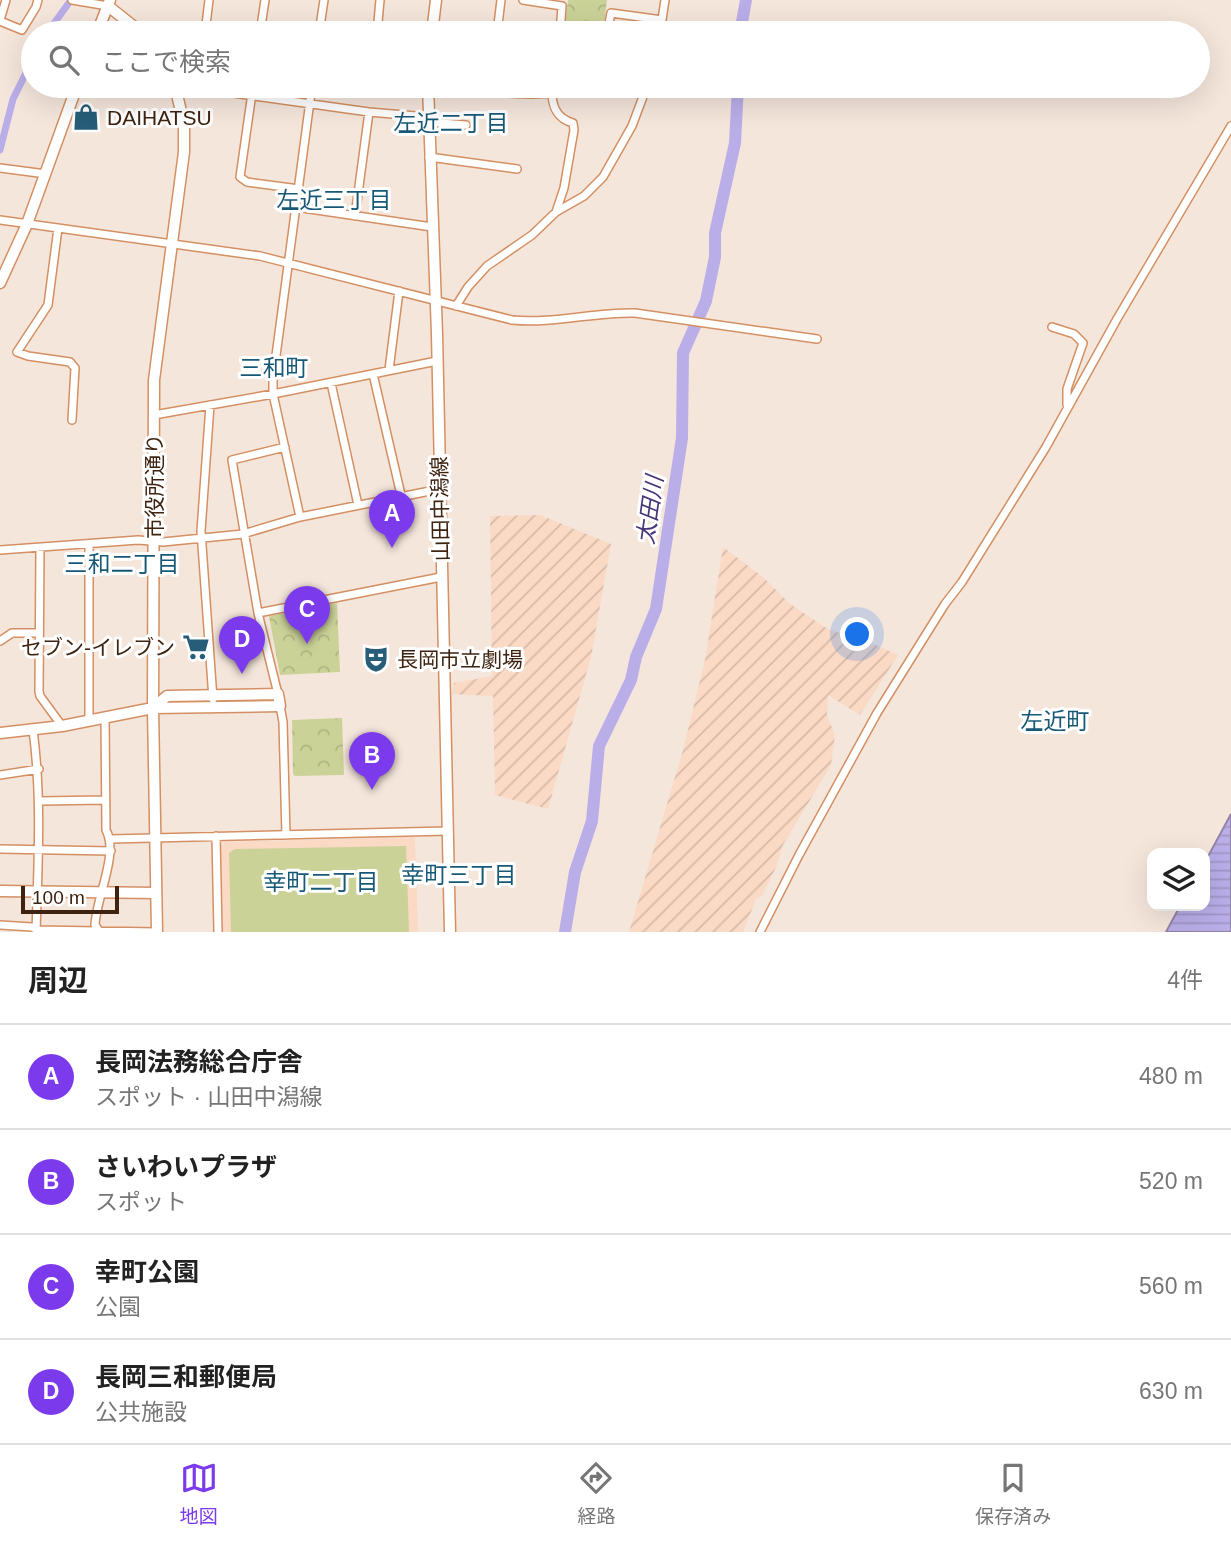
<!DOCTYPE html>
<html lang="ja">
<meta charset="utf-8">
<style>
:root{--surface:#fff;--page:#f2f2f2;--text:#222;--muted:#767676;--line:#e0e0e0;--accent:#7c3aed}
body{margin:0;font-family:Helvetica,"Noto Sans JP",sans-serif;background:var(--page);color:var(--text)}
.controls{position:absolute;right:21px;bottom:21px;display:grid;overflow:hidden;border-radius:14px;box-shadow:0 7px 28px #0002}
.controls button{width:63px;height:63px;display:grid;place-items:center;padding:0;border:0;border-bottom:2px solid var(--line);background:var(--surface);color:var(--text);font:35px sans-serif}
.scale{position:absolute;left:21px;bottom:18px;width:98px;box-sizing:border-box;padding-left:7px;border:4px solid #3e2310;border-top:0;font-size:19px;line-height:24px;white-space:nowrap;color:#3e2310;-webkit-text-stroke:5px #fff;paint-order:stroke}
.you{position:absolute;left:858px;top:635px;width:24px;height:24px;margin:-18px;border:5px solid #fff;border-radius:50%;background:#1a73e8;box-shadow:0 0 0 10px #1a73e833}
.badge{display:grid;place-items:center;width:46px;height:46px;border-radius:50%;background:var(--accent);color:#fff;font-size:23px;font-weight:700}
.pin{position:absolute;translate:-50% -58px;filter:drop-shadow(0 2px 4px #0008)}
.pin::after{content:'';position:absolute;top:37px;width:24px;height:21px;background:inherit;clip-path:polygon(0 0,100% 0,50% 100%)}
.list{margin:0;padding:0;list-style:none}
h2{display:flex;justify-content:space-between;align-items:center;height:91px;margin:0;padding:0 28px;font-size:30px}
h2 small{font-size:23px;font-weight:400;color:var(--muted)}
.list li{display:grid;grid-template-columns:46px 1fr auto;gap:21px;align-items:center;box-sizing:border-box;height:105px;padding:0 28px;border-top:2px solid var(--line)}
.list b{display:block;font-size:26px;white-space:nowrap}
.list p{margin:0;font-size:23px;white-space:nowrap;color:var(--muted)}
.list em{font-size:23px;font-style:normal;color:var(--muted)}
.icon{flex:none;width:38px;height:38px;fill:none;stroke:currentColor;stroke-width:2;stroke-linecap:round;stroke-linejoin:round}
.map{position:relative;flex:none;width:1231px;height:932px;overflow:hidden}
.search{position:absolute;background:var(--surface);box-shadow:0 7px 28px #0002;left:21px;right:21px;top:21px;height:77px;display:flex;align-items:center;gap:18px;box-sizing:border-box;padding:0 24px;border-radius:38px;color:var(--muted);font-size:26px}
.sheet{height:511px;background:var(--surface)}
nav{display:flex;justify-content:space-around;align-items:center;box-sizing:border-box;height:98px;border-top:2px solid var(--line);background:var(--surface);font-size:19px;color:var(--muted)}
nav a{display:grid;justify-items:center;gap:4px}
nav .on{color:var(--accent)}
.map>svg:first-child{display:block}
.built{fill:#fad9c5}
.industrial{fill:url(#industrial-furrows)}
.grass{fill:#cbd298}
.park{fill:url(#park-crowns)}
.water{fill:url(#water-rules);stroke:#9584a8;stroke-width:2}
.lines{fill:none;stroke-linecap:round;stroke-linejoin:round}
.canal{stroke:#baaee9;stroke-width:7}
.river{stroke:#baaee9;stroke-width:12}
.street-casing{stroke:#d48f62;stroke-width:10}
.secondary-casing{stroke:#d48f62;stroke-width:13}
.street{stroke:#fff;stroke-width:7}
.secondary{stroke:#fff;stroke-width:10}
.labels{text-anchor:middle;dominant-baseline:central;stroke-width:6;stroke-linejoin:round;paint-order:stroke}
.poi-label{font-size:21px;fill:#3e2310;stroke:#fff;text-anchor:start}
.street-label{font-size:21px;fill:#3e2310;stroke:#fff}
.neighbourhood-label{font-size:23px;fill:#175876;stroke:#fff}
.water-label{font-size:23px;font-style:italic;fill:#48357a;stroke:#fff}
</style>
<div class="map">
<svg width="1231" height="932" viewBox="0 0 1231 932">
<defs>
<pattern id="industrial-furrows" width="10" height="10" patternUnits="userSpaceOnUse" patternTransform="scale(1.75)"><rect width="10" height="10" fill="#fad9c5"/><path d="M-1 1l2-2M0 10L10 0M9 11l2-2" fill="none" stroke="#d7baa8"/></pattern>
<pattern id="park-crowns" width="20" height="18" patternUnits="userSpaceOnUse" patternTransform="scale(1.75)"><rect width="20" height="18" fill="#cbd298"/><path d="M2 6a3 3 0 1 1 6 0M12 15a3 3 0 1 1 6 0" fill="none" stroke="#afb482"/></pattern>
<pattern id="water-rules" width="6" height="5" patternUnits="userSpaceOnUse" patternTransform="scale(1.75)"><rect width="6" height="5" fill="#baaee9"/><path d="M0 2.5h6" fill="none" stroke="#a195c7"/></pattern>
</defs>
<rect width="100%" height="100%" fill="#f5e6dc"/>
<path class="built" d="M 415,837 L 418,932 L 223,932 L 221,846 L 225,842 Z"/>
<path class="industrial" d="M 540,515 L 611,544 L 591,657 L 548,809 L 495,795 L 493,696 L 452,694 L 454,683 L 492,676 L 490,516 Z
M 723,547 L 763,577 L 790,604 L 828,629 L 839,633 L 849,633 L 898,655 L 860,715 L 828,695 L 827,715 L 835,735 L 831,765 L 783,845 L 777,865 L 762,896 L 756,899 L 743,932 L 629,932 L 683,750 L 705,660 Z"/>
<path class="grass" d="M 406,846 L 409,932 L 231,932 L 229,853 L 235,849 Z"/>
<path class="park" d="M 568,0 L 607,0 L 603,33 L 564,33 Z
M 337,603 L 340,672 L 280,675 L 269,616 Z
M 342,718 L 344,775 L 295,776 L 293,774 L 292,720 Z"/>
<path class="water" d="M 1231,814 L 1231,932 L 1166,932 L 1180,906 L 1205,906 L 1205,862 Z"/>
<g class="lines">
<path class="canal" d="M 47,33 L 71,0
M 0,150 L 13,99 L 33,59"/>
<path class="river" d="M 740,33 L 746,0
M 565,932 L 575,872 L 592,821 L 599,746 L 631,680 L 636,657 L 656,609 L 682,438 L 683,353 L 706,301 L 715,257 L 715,233 L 735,143 L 738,86"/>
<defs>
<path id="street" d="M 72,0 L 108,6
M 523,0 L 562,6 L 560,33
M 0,20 L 6,0
M 0,21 L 22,30 L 36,7 L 38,0
M 205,33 L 209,0
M 260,33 L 265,0
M 319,33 L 324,0
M 377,33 L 380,0
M 497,33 L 501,0
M 607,33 L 611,13 L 662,20
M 660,33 L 665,0
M 183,86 L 369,112 L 428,117
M 253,86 L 240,177 L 247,182 L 299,189
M 448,86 C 505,94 544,99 601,86
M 552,86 C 551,104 555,118 573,123 L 574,130 L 564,188 L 556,212
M 428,122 L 466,125
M 429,157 L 517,169
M 0,168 L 46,174
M 296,207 L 432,227
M 355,216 L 369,112
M 0,220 L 260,256 L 512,320 C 553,324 594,312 635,313 L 817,339
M 58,228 L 48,305 L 17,352 L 28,356 L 70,362 L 75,368 L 72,420
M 456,306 L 468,287 L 487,266 L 532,235 L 556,212 L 584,196 L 603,177 L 632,126 L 647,86
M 1052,327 L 1074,334 L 1083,343 L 1067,389 L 1067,405
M 389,370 L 399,291
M 373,374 L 401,495
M 331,383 L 358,505
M 210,405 L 201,531 L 213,699
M 154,415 L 273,394 L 437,361
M 300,517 L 273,394 L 273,378 L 312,86
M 40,548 L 39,691 L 40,696 L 62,726
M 0,550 L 138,540 L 163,542 L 243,534 L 300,517 L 440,489
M 258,613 L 441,577
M 0,641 L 12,633 L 39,633
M 278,694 L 258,613 L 232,460 L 285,447
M 280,706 L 283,722 L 286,835
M 89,720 L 89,544
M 33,730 C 42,797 38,864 36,932
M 0,775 L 39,769
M 39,801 L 105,800
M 216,836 L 218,932
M 111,839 L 448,831
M 0,849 L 111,851
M 0,925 L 32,927 L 37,930 L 157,932
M 100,932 L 95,925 C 96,898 119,854 106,830 L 105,717
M 760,932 L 799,855 L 877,713 L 945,604 L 962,582 L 1046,447 L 1117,319 L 1231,126"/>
<path id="secondary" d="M 108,6 L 142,33
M 97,33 L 110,0
M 432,33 L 436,0
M 428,86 L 437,334 L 450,932
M 0,283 L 27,224 L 77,86
M 0,733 L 62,726 L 153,708 L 280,706 L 278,694 L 167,696 L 153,708
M 0,891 L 156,893
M 157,932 L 153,708 L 154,380 L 184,152 L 184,124 L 175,86"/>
</defs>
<use href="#street" class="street-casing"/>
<use href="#secondary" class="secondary-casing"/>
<use href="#street" class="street"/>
<use href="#secondary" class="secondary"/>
</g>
<defs>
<symbol id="shop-bare" viewBox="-9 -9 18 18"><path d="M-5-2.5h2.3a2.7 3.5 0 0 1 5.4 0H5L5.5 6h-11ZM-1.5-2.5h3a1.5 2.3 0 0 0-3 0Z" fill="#275d78" stroke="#fff" stroke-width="2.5" paint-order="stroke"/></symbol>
<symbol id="supermarket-bare" viewBox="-9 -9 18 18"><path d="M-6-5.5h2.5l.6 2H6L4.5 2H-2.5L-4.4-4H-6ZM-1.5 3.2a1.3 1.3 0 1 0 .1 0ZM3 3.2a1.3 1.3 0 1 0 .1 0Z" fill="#275d78" stroke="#fff" stroke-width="2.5" paint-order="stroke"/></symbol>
<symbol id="theatre-bare" viewBox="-9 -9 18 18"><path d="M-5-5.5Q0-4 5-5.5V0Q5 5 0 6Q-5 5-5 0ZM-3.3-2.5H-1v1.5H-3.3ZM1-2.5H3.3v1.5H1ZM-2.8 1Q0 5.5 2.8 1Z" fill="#275d78" stroke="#fff" stroke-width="2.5" paint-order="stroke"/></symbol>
</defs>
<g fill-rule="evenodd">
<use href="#shop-bare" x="67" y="98" width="38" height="38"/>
<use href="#supermarket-bare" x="177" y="628" width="38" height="38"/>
<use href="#theatre-bare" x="357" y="640" width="38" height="38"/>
</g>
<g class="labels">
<g class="poi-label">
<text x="107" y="117">DAIHATSU</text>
<text x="175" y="647" text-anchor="end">セブン-イレブン</text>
<text x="397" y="659">長岡市立劇場</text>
</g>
<g class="street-label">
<text transform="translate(154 486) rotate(-90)">市役所通り</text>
<text transform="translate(440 509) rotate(-91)">山田中潟線</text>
</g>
<g class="neighbourhood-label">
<text x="451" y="123">左近二丁目</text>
<text x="334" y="200">左近三丁目</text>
<text x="274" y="368">三和町</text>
<text x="122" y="564">三和二丁目</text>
<text x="1055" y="721">左近町</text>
<text x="459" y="875">幸町三丁目</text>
<text x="321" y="882">幸町二丁目</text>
</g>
<g class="water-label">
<text transform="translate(650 510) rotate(-82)">太田川</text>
</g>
</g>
</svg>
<div class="controls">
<button><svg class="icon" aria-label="layers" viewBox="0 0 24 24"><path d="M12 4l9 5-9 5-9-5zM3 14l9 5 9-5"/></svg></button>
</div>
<div class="scale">100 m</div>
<div class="you"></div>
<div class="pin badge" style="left:392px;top:548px">A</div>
<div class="pin badge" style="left:372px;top:790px">B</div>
<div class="pin badge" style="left:307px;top:644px">C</div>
<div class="pin badge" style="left:242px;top:674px">D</div>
<div class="search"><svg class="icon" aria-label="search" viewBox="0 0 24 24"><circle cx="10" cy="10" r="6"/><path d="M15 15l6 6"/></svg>ここで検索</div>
</div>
<section class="sheet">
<h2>周辺<small>4件</small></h2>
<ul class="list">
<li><span class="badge">A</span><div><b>長岡法務総合庁舎</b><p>スポット · 山田中潟線</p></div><em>480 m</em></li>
<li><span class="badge">B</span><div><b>さいわいプラザ</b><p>スポット</p></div><em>520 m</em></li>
<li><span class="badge">C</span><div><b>幸町公園</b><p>公園</p></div><em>560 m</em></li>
<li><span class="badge">D</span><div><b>長岡三和郵便局</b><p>公共施設</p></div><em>630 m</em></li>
</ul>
</section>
<nav>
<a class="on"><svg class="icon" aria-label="map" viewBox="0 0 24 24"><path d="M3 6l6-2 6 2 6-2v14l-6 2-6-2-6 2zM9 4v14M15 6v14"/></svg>地図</a>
<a><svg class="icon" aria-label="directions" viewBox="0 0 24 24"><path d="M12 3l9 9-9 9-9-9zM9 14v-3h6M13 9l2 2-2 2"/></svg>経路</a>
<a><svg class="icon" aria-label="saved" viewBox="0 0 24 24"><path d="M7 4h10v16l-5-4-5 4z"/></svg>保存済み</a>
</nav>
